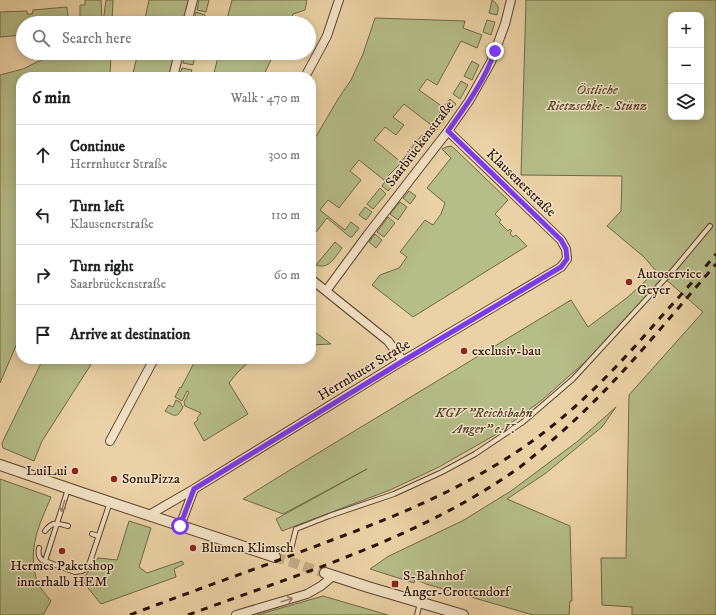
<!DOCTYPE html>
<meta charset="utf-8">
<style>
:root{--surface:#fff;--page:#f2f2f2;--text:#202124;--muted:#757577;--line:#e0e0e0}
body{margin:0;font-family:"IM FELL DW Pica",serif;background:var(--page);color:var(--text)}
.controls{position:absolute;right:12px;top:12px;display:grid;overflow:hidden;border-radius:8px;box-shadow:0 2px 10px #0003}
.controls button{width:36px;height:36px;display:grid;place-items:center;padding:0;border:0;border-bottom:1px solid var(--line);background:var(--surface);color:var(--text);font:20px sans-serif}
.stop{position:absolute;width:12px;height:12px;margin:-9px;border:3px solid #7c3aed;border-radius:50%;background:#fff}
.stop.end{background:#7c3aed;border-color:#fff;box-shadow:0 1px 4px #0008}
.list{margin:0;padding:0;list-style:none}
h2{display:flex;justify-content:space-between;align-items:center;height:52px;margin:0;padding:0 16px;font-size:17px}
h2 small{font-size:13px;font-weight:400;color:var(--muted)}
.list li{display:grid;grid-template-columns:26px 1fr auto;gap:12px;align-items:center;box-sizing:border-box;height:60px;padding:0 16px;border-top:1px solid var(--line)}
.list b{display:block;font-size:15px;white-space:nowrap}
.list p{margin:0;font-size:13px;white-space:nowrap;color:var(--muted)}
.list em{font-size:13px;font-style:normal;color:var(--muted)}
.icon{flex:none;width:22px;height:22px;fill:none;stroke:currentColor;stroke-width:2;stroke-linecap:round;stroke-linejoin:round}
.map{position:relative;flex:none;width:716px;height:615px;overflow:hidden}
.search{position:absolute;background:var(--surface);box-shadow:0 2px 10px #0003;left:16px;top:16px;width:300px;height:44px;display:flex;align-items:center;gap:10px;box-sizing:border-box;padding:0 14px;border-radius:22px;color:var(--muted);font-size:15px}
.panel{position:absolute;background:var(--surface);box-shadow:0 2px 10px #0003;left:16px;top:72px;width:300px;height:292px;border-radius:16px}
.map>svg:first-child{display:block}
.green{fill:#b5bd88;stroke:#716846;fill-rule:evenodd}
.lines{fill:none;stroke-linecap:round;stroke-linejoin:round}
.tertiary-tunnel{stroke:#c5ac86;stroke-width:10;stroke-dasharray:10 5;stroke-linecap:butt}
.service-casing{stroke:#5c422c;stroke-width:6}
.minor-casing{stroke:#5c422c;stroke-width:10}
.tertiary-casing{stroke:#5c422c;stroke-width:12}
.service{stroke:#f2e2c5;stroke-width:4}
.minor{stroke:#f2e2c5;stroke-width:8}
.tertiary{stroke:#f2e2c5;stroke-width:10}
.rail{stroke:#2d1204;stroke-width:3;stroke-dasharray:7 7;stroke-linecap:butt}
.oneway{stroke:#99846e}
.route{stroke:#7c3aed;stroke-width:5}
.poi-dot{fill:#8f2418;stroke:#f2e2c5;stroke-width:1.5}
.labels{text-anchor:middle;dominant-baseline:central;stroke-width:3;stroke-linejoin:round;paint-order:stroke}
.park-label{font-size:14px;font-style:italic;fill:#56452c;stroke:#f2e2c5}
.street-label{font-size:14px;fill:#2d1204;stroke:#f2e2c5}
.poi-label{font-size:14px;fill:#2d1204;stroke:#f2e2c5;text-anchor:start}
</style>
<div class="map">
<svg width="716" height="615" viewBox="0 0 716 615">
<rect width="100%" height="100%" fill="#ebd2a6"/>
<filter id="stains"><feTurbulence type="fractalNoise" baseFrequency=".005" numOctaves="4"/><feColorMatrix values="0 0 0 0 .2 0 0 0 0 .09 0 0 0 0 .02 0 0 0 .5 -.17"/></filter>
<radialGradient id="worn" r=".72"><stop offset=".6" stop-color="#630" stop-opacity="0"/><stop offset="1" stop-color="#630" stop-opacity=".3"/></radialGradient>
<path class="green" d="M 85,0 L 101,0 L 102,23 L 23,23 L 23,35 L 0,37 L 0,12 L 27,11 L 27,14 L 32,14 L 33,10 L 67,7 L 68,18 L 80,18 L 80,5 L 85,5 Z
M 106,0 L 113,0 L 112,23 L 103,23 Z
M 149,0 L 189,0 L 183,23 L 144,23 Z
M 199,0 L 209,0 L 206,12 L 197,10 Z
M 232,0 L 307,0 L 305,10 L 293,14 L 289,23 L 226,23 Z
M 492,0 C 499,5 499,7 497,15 L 489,13 Z
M 526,0 L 716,0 L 716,615 L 632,615 L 632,607 L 602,605 L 601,558 L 626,558 L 629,395 L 703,312 L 663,277 L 593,355 L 542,400 L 495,435 L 439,467 L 390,490 L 282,531 L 276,519 L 367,469 L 283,514 L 243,499 L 290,470 L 571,300 L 588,327 L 628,297 L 656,271 L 644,257 L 607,226 L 621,211 L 622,176 L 521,175 ZM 671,15 L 701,15 L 701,117 L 671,117 Z
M 196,12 L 205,15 L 203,23 L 194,23 Z
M 375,18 L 465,21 L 463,28 L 482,35 L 477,48 L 461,41 L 437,85 L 427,79 L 419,90 L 443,107 L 438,115 L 445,120 L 431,137 L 425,133 L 431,125 L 404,104 L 393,117 L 404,125 L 396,135 L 385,127 L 374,140 L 401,162 L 408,153 L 414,157 L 405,169 L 400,164 L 384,180 L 359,160 L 350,171 L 361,180 L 339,208 L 328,200 L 320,210 L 345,230 L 351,222 L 359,228 L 352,237 L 350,237 L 327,218 L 313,236 L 311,234 L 311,145 L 338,99 L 351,80 L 363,54 Z
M 487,20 L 495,22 L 491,35 L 483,32 Z
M 85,53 L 111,53 L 110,77 L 21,77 L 21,338 L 18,341 L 0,383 L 0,75 L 23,69 L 41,60 L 65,55 Z
M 138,53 L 175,53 L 169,77 L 132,77 Z
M 186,53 L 196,53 L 193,65 L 183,63 Z
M 219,53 L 274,53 L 263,77 L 213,77 Z
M 472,61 L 479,65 L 472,80 L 464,76 Z
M 182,68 L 192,70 L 190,77 L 179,77 Z
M 461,81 L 468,85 L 460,99 L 453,94 Z
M 450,99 L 456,104 L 451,111 L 444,106 Z
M 422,135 L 428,140 L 416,154 L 410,149 Z
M 451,146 L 455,149 L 508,200 L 495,214 L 501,220 L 499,222 L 508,231 L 510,229 L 512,231 L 510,233 L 513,237 L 516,235 L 527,246 L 413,317 L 372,285 L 380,275 L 399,268 L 407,257 L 400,252 L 425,220 L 433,225 L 441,214 L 445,203 L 427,188 L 451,158 L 442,149 L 446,147 Z
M 387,179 L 394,184 L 388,191 L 382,186 Z
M 380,188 L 386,194 L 373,209 L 367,204 Z
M 409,191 L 416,196 L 410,204 L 403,198 Z
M 400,202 L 407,207 L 398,220 L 390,214 Z
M 365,207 L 372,212 L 366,220 L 359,215 Z
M 388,217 L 395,223 L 384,237 L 377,232 Z
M 375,234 L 382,240 L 376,248 L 369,242 Z
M 335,242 L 342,248 C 335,257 329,270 316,265 Z
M 311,329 L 331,344 L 311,345 Z
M 43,359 L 92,359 L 90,366 L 42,441 L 34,461 L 3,448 L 2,443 Z
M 196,359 L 252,359 L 237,373 L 229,383 L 248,414 L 204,441 L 194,423 L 198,420 L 197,418 L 201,413 L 185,406 L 184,402 L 189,392 L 187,391 L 182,401 L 175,397 L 180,387 L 181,388 Z
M 176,400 L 180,402 L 183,407 C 177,419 175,416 165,411 L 169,405 L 173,407 Z
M 616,407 L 602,427 L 546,473 L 507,499 L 570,526 L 572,601 L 570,601 L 569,615 L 533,615 L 426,584 L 422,582 L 415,580 L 414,583 L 370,569 L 389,556 L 464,520 L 511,491 L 578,441 Z
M 0,479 L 51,497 C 39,526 27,548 37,581 C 39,587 47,596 51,601 L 43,615 L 0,615 Z
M 129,521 L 151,528 L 139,567 L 147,573 L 182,561 L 184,564 L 174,569 L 176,577 L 101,604 L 80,578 L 86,575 L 98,558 L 117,560 Z
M 323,596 L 388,615 L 257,615 Z"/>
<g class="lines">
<path class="tertiary-tunnel" d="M 275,557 L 325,573"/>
<defs>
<path id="service" d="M 45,531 C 53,521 56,523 68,526
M 92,534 L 98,536
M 39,548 C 38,553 38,557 42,560 L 75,572 L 82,571 L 88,568 L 110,502
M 291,549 L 296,529 L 329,516 L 394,494 L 442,472 L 475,454 L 523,422 L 573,379 L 675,268 L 710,226
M 45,561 L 68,489
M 417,615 L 420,603"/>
<path id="minor" d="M 187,23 L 193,0
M 173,77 L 179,53
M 305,77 L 327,36 L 339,0
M 311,279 L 388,341 L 403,361
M 326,291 L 368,234 L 448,131 L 469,101 L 491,62 L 505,24 L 511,0
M 110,441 L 154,359
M 149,515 L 194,489 L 394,366 L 561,267 L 567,259 L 566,249 L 561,240 L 448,131
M 180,526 L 194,489
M 236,615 L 307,594 L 321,586 L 333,576"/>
<path id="tertiary" d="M 0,465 L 82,493 L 275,557
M 325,573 L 368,587 L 463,615"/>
</defs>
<use href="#service" class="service-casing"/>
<use href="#minor" class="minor-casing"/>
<use href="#tertiary" class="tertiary-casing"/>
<use href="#service" class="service"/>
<use href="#minor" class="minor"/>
<use href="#tertiary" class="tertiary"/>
<path class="rail" d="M 130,615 C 197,589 265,566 332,540 C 402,514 469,486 531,442 C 580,407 621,363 660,318 C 679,297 698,276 716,254
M 188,615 C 301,573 421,538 520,467 C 530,459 540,451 550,442 C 612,390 663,325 716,264"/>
</g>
<defs><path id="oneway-shaft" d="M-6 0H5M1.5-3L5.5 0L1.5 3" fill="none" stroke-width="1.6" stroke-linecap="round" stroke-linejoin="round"/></defs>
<g class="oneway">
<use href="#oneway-shaft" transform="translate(63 506) rotate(107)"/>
<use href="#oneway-shaft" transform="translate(287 600) rotate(-17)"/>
</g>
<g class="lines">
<path class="route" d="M 180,526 L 194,489 L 403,361 L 561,267 L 567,259 L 566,249 L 561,240 L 448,131 C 466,106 485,80 495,51"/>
</g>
<g class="poi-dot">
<circle cx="629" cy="282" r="4"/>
<circle cx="464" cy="351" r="4"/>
<circle cx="75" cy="471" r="4"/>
<circle cx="114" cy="479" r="4"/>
<circle cx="193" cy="548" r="4"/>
<circle cx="62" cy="551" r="4"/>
<rect x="391" y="580" width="8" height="8" rx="2"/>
</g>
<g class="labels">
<g class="park-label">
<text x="597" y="90">Östliche<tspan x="597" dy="16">Rietzschke - Stünz</tspan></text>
<text x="484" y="413">KGV "Reichsbahn<tspan x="484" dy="16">Anger" e.V.</tspan></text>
</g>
<g class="street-label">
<text transform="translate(420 144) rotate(-53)">Saarbrückenstraße</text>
<text transform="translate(521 183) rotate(44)">Klausenerstraße</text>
<text transform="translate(364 370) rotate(-31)">Herrnhuter Straße</text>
</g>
<g class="poi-label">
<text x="637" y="274">Autoservice<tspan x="637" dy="16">Geyer</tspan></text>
<text x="472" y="351">exclusiv-bau</text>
<text x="67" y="471" text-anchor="end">LuiLui</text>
<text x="122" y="479">SonuPizza</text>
<text x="201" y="548">Blumen Klimsch</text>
<text x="62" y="566" text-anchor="middle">Hermes Paketshop<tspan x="62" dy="16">innerhalb HEM</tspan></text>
<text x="403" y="576">S-Bahnhof<tspan x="403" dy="16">Anger-Crottendorf</tspan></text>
</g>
</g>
<rect width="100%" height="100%" filter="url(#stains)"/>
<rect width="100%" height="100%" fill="url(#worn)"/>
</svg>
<div class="controls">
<button>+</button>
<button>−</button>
<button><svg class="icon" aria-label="layers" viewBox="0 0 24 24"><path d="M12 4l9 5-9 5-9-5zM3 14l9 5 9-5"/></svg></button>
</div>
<div class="stop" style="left:180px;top:526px"></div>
<div class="stop end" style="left:495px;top:51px"></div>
<div class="search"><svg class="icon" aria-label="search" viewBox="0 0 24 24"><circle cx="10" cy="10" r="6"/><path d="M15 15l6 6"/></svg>Search here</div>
<section class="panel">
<h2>6 min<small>Walk · 470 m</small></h2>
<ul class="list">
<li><svg class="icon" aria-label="ahead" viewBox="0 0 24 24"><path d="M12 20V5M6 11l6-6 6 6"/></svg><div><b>Continue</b><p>Herrnhuter Straße</p></div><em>300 m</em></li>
<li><svg class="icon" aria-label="left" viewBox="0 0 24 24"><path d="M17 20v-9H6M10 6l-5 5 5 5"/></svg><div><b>Turn left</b><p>Klausenerstraße</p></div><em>110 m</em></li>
<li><svg class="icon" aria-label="right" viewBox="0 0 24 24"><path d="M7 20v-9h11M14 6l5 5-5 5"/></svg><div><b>Turn right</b><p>Saarbrückenstraße</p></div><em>60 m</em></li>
<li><svg class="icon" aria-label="arrive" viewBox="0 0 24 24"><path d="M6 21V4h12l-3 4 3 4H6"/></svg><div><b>Arrive at destination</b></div></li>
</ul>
</section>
</div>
